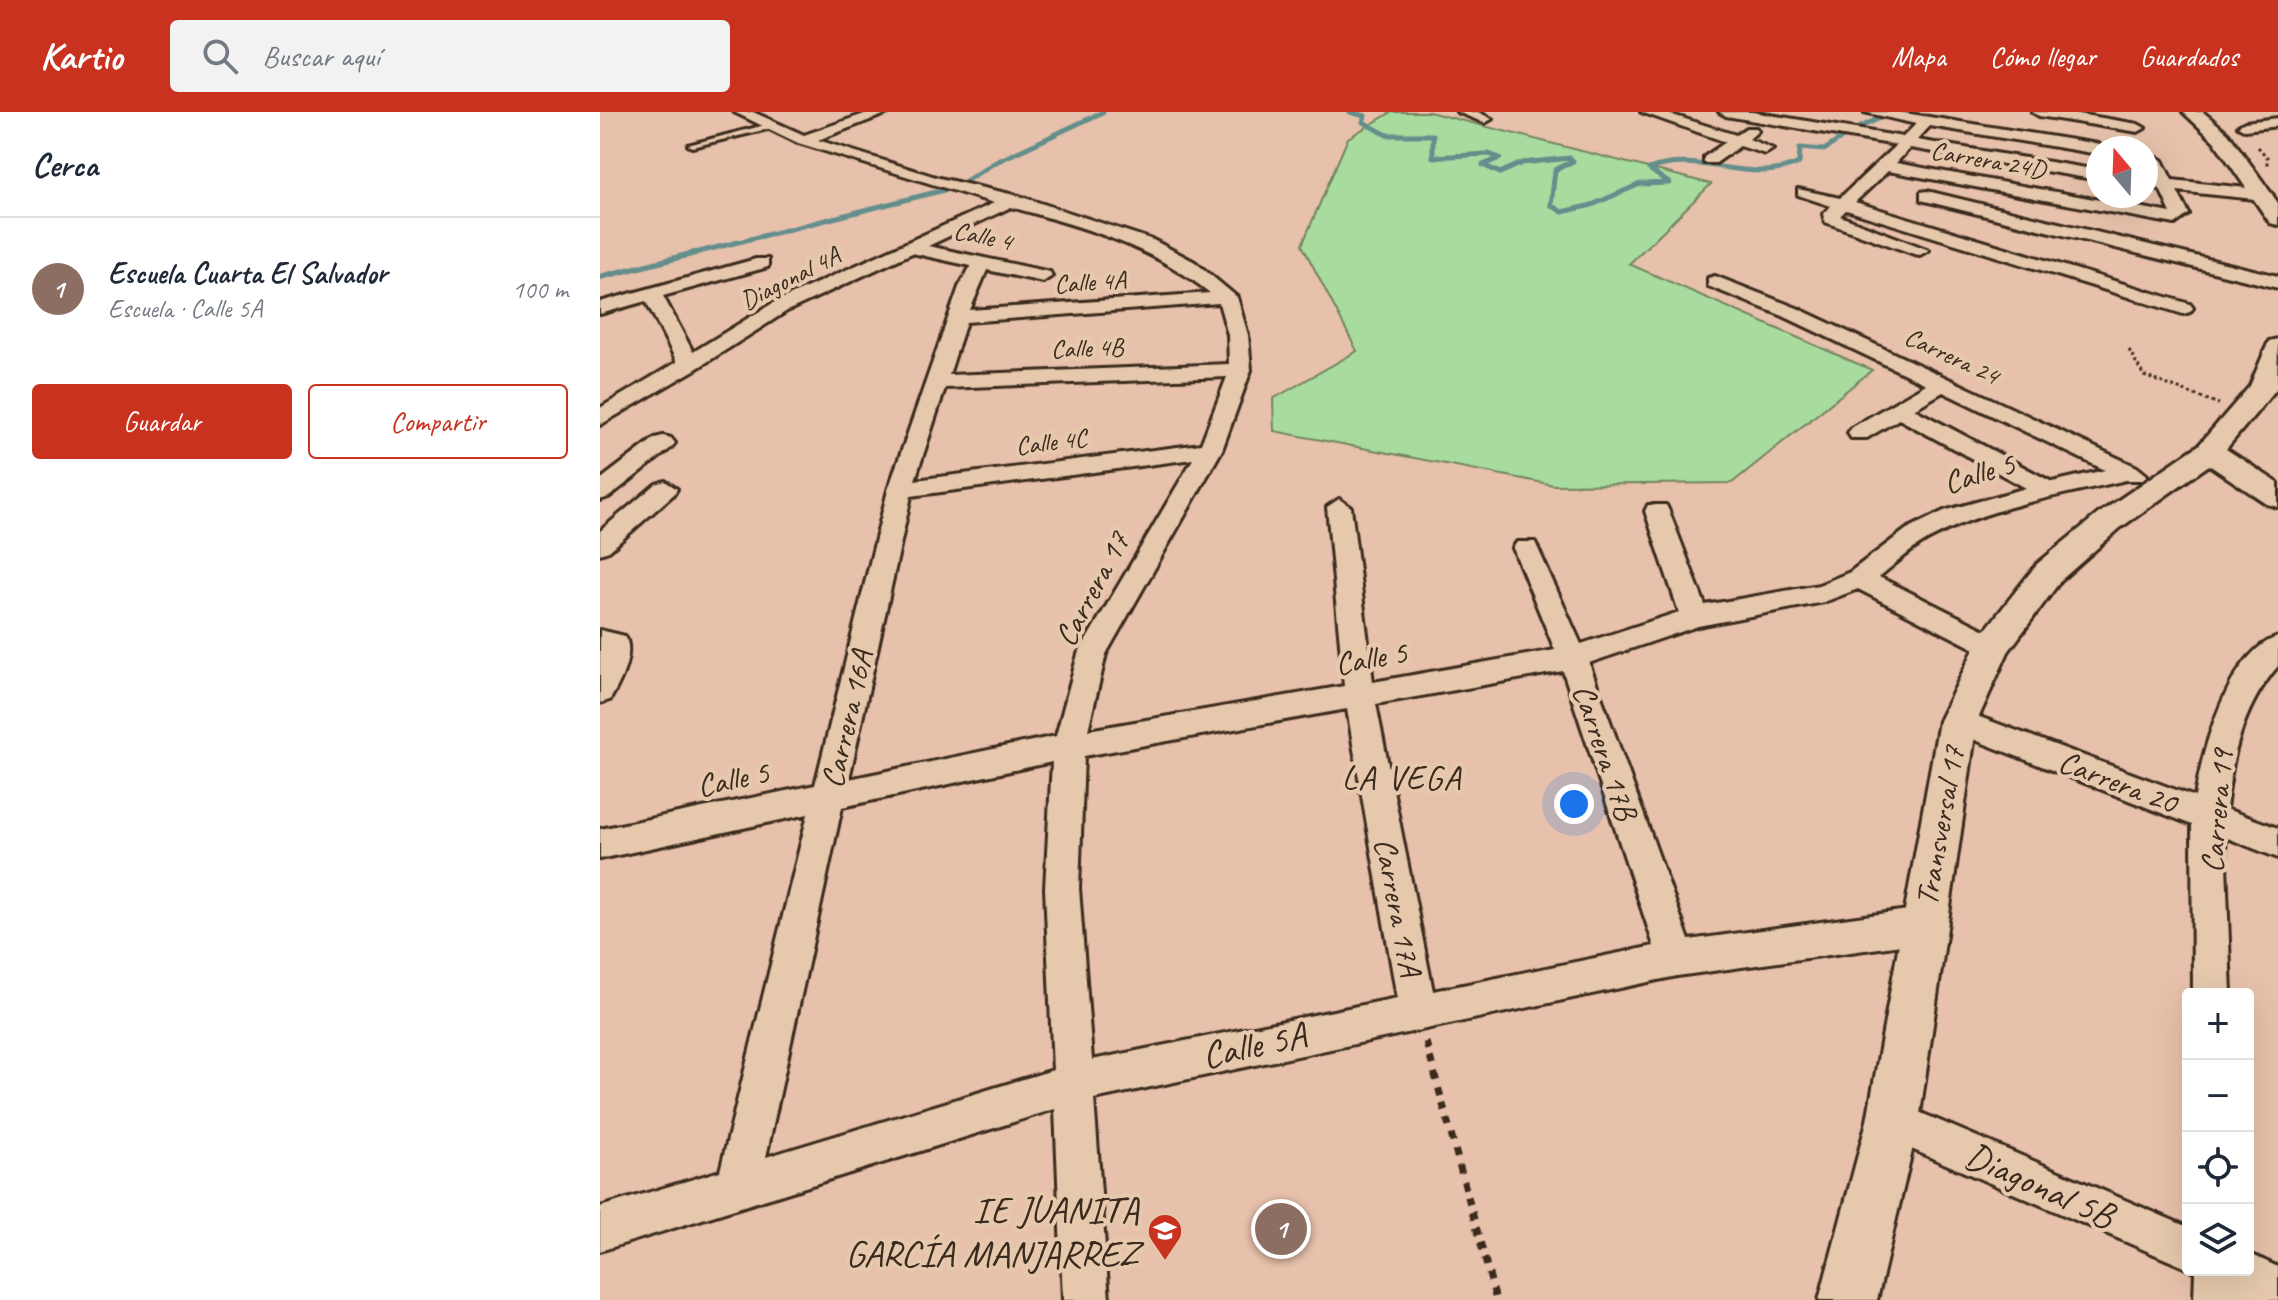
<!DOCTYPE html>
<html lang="es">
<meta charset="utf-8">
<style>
:root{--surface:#fff;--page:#f2f2f3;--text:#1f2937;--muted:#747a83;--line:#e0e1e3;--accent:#c8321e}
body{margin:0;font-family:Caveat,sans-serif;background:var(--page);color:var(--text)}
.controls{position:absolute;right:24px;bottom:24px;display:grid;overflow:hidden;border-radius:8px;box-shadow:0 8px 32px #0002}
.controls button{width:72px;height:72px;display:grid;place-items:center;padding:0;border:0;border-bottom:2px solid var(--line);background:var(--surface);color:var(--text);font:40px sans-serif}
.compass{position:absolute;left:1486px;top:24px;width:72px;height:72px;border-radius:50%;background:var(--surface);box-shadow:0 8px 32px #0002;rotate:341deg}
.you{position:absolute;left:974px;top:692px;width:28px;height:28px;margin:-20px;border:6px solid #fff;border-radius:50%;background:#1a73e8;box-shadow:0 0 0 12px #1a73e833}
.badge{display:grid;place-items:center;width:52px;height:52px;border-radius:50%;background:var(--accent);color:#fff;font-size:26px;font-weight:700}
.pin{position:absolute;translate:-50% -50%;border:4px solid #fff;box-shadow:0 2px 8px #0006}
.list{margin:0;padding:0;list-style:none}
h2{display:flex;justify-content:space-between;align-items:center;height:104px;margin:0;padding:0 32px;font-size:34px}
h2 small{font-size:26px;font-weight:400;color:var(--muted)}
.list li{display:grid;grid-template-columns:52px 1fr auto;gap:24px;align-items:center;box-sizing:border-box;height:144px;padding:0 32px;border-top:2px solid var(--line)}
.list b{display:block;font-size:30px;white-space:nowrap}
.list p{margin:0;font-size:26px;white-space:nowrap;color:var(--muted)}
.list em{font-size:26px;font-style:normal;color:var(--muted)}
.actions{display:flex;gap:16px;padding:24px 32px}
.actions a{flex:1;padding:18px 0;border:2px solid var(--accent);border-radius:8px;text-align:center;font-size:28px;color:var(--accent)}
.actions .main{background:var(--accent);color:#fff}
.icon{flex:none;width:44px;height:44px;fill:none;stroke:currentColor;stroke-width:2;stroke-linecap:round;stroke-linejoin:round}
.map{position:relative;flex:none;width:1678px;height:1188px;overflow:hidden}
header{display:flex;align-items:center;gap:48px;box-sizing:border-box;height:112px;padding:0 40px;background:var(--accent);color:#fff}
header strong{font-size:38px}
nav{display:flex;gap:44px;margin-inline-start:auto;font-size:28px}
.search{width:560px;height:72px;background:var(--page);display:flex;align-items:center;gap:20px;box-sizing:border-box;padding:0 28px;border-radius:8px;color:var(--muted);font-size:30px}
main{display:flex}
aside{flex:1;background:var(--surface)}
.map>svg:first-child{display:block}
.green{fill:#a8dc9f;stroke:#72835e;stroke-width:2}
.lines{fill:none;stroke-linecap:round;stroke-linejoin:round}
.stream-far1{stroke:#648e8c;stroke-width:5}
.stream{stroke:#648e8c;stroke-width:6}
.service-casing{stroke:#3b2a1e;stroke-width:6}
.minor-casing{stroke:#3b2a1e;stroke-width:6}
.tertiary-casing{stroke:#3b2a1e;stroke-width:6}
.path-far1{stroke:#3b2a1e;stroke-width:3;stroke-dasharray:3 3;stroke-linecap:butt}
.path{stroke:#3b2a1e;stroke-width:7;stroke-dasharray:8 8;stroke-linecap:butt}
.service{fill:#e6c9ad;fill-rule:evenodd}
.minor{fill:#e6c9ad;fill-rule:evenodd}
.tertiary{fill:#e6c9ad;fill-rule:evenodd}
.labels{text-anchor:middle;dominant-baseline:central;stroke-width:8;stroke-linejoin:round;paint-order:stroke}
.far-street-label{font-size:26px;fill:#3b2a1e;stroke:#e6c9ad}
.street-label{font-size:32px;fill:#3b2a1e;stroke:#e6c9ad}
.neighbourhood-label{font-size:34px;letter-spacing:2px;fill:#3b2a1e;stroke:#e6c9ad}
.near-street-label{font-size:38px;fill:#3b2a1e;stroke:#e6c9ad}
.near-poi-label{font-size:38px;fill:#3b2a1e;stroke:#e6c9ad;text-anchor:end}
</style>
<header>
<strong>Kartio</strong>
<div class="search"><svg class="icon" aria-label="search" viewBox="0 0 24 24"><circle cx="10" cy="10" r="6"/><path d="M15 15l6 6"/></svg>Buscar aquí</div>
<nav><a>Mapa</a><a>Cómo llegar</a><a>Guardados</a></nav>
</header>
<main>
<aside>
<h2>Cerca<small></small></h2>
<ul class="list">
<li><span class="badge" style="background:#8d6e63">1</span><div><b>Escuela Cuarta El Salvador</b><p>Escuela · Calle 5A</p></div><em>100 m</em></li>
</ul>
<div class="actions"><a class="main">Guardar</a><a>Compartir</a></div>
</aside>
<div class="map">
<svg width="1678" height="1188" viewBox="0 0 1678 1188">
<rect width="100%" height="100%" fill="#e7c1ab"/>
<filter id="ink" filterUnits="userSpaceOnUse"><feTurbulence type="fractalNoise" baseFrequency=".0125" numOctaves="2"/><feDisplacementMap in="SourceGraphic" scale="16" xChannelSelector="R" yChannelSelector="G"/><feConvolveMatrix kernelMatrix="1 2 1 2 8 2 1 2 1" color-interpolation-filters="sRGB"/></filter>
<g filter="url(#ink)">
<path class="green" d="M 792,0 L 829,0 L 1111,72 L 1029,152 L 1272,258 L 1132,371 L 954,373 L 674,319 L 673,287 L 757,239 L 702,133 L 748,26 Z"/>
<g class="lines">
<path class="stream-far1" d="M 750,0 L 765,4 L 763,10 L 787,23 L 833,23 L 833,45 L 889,42 L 900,46 L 883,53 L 900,61 L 922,51 L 970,46 L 973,49 L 955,58 L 951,93 L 962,100 L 992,93 L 1040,72 L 1069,71 L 1049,57 C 1100,38 1149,74 1199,51 L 1200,36 L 1224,38 L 1254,18 L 1293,0
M 87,143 L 356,75 L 394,51 L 503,0"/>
<path class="stream" d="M 0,165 L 95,141"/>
<defs>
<path id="service" d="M 169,12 L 172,16 L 92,35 L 88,33 Z"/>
<path id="minor" d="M 134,0 L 153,0 L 204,23 L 270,0 L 291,0 L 218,28 L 339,66 L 419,84 L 553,128 L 595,150 L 637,185 L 648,223 L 651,258 L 622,338 L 506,542 L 488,618 L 744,574 L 727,395 L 739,387 L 751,395 L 773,570 L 955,538 L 913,436 L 917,430 L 935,430 L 981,532 L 1079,500 L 1045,399 L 1048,393 L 1066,393 L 1069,399 L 1105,493 L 1219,473 L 1250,460 L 1307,417 L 1344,399 L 1426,376 L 1299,307 L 1267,326 L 1251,326 L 1248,321 L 1251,316 L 1326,272 L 1183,204 L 1108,174 L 1108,166 L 1115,164 L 1197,196 L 1537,355 L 1547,363 L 1543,368 L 1526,368 C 1459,384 1390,394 1329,427 C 1311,437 1295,452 1279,465 L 1403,527 L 1407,534 L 1403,541 L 1393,544 L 1383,541 L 1258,477 L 1224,490 L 1098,514 L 989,551 L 1089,828 L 1323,796 L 1336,801 L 1341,813 L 1336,825 L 1323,830 L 1077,864 L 494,987 L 509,1188 L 463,1188 L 455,997 L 0,1139 L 0,1095 L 120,1059 L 208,702 L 0,747 L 0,717 L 215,673 L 288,378 L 359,175 L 371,154 L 312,141 L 187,199 L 96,257 L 0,313 L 0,296 L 77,250 L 46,189 L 0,202 L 0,190 L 156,147 L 168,147 L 168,155 L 63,184 L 93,240 L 173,191 L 394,91 L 198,31 ZM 411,95 C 483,115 550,133 610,181 L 370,198 L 387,158 L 443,170 L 452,164 L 450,160 L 328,134 ZM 619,191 L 628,223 L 629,252 L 349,263 L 366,210 ZM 627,265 L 601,332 L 315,368 L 345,276 ZM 1343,280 L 1505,358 L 1452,370 L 1314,297 ZM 593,347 L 478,542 L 456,624 L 249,667 L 311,384 ZM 963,559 L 1054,834 L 833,879 L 776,592 ZM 747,597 L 797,886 L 492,948 L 479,776 L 484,644 ZM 452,650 L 445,776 L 453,958 L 166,1045 L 242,695 Z
M 857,0 L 878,0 L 892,7 L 885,11 Z
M 1041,0 L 1063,0 L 1136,23 L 1146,16 L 1156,16 L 1158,19 L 1149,27 L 1173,37 L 1165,42 L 1140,34 L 1116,51 L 1104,51 L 1104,45 L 1126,30 Z
M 1119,0 L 1152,0 L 1303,25 L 1316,12 L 1264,0 L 1298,0 L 1498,32 L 1505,36 L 1498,36 L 1498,42 L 1330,14 L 1317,28 L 1498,58 L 1498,68 L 1310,36 L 1296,51 L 1571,101 L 1560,77 L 1546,75 L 1546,67 L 1555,67 L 1546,52 L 1546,41 L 1562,48 L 1572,68 L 1665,78 L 1673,83 L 1665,88 L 1577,79 L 1589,102 L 1575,112 L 1288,59 L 1255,90 L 1590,192 L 1593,196 L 1590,200 L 1583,202 L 1246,98 L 1240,104 L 1329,138 L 1320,143 L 1314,142 L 1225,110 L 1223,102 L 1231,94 L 1198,83 L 1198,77 L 1240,86 L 1296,33 L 1126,4 Z
M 1432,0 L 1466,0 L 1538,12 L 1545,16 L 1538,20 L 1439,4 Z
M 1678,6 L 1678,14 L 1645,18 L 1638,14 L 1645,10 Z
M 1327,79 L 1678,164 L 1678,176 L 1321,88 L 1321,80 Z
M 63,324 L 71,326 L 75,331 L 71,336 L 9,385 L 0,388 L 0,368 L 55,326 Z
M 65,369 L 77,377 L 74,382 L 9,439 L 0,442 L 0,419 L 56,372 Z
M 0,518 L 25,524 C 35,542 20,571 10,588 L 0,591 Z
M 1678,525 L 1678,554 C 1642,596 1632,643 1626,697 L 1678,716 L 1678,746 L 1625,725 L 1631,882 L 1593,882 L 1592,713 L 1347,617 L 1343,609 L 1347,601 L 1358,597 L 1595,685 C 1602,640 1628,540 1678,525 Z
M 1293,989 L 1588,1115 L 1591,1158 L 1279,1023 L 1273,1009 L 1279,995 Z
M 1648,1141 L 1678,1155 L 1678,1188 L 1647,1188 L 1640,1184 L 1640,1188 L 1594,1188 L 1595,1158 L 1648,1158 Z"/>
<path id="tertiary" d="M 1583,0 L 1603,0 L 1628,21 L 1678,91 L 1678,113 L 1670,111 L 1614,29 Z
M 1678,227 L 1677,276 L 1626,337 L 1678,371 L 1678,395 L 1667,392 L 1609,353 L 1520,416 L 1461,468 L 1408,540 L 1377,609 L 1319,1009 L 1277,1188 L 1219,1188 L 1267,1009 L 1339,609 L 1380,525 L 1437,452 L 1498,402 L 1599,333 L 1650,274 L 1669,229 Z"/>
</defs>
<use href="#service" class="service-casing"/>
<use href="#minor" class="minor-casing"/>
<use href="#tertiary" class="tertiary-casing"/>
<path class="path-far1" d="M 1658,35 L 1667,45 L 1667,53
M 1529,238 L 1544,264 L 1619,292"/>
<path class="path" d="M 826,930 L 896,1188"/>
<use href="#service" class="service"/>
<use href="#minor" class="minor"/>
<use href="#tertiary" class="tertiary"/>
</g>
</g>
<defs>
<symbol id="school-pin" viewBox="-11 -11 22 30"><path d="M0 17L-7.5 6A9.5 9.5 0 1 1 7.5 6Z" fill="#c8321e" stroke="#e6c9ad"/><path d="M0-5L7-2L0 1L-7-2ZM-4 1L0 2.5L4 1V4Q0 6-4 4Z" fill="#fff"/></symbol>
</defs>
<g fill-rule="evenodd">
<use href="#school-pin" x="545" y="1099" width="40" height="54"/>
</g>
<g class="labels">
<g class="far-street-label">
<text transform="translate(1388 48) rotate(10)">Carrera 24D</text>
<text transform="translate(383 124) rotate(12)">Calle 4</text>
<text transform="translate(190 166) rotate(-27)">Diagonal 4A</text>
<text transform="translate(490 170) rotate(-4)">Calle 4A</text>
<text transform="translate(487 236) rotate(-2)">Calle 4B</text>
<text transform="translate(1352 244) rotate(25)">Carrera 24</text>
<text transform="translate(451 330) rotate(-7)">Calle 4C</text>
</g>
<g class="street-label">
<text transform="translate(1379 361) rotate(-17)">Calle 5</text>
<text transform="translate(492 477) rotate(-62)">Carrera 17</text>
<text transform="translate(771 546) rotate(-10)">Calle 5</text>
<text transform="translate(247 607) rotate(-77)">Carrera 16A</text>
<text transform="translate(1005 640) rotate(71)">Carrera 17B</text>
<text transform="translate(133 667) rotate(-12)">Calle 5</text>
<text transform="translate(1518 670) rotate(21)">Carrera 20</text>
<text transform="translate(1617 699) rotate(-85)">Carrera 19</text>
<text transform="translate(1340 714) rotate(-80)">Transversal 17</text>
<text transform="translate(798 795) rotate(79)">Carrera 17A</text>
</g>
<g class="neighbourhood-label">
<text x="802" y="665">LA VEGA</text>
</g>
<g class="near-street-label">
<text transform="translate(654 933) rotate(-12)">Calle 5A</text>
<text transform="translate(1440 1073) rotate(24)">Diagonal 5B</text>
</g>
<g class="near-poi-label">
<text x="539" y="1097">IE JUANITA<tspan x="539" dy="44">GARCÍA MANJARREZ</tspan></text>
</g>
</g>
</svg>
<div class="controls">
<button>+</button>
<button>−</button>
<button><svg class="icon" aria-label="locate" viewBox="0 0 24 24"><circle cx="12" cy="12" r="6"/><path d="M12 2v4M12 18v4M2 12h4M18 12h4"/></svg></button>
<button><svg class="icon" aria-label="layers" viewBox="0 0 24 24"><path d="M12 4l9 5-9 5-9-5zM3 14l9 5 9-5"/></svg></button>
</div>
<svg class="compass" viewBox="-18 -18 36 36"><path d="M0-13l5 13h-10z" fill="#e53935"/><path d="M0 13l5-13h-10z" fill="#747a83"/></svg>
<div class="you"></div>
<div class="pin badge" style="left:681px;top:1117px;background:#8d6e63">1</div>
</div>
</main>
